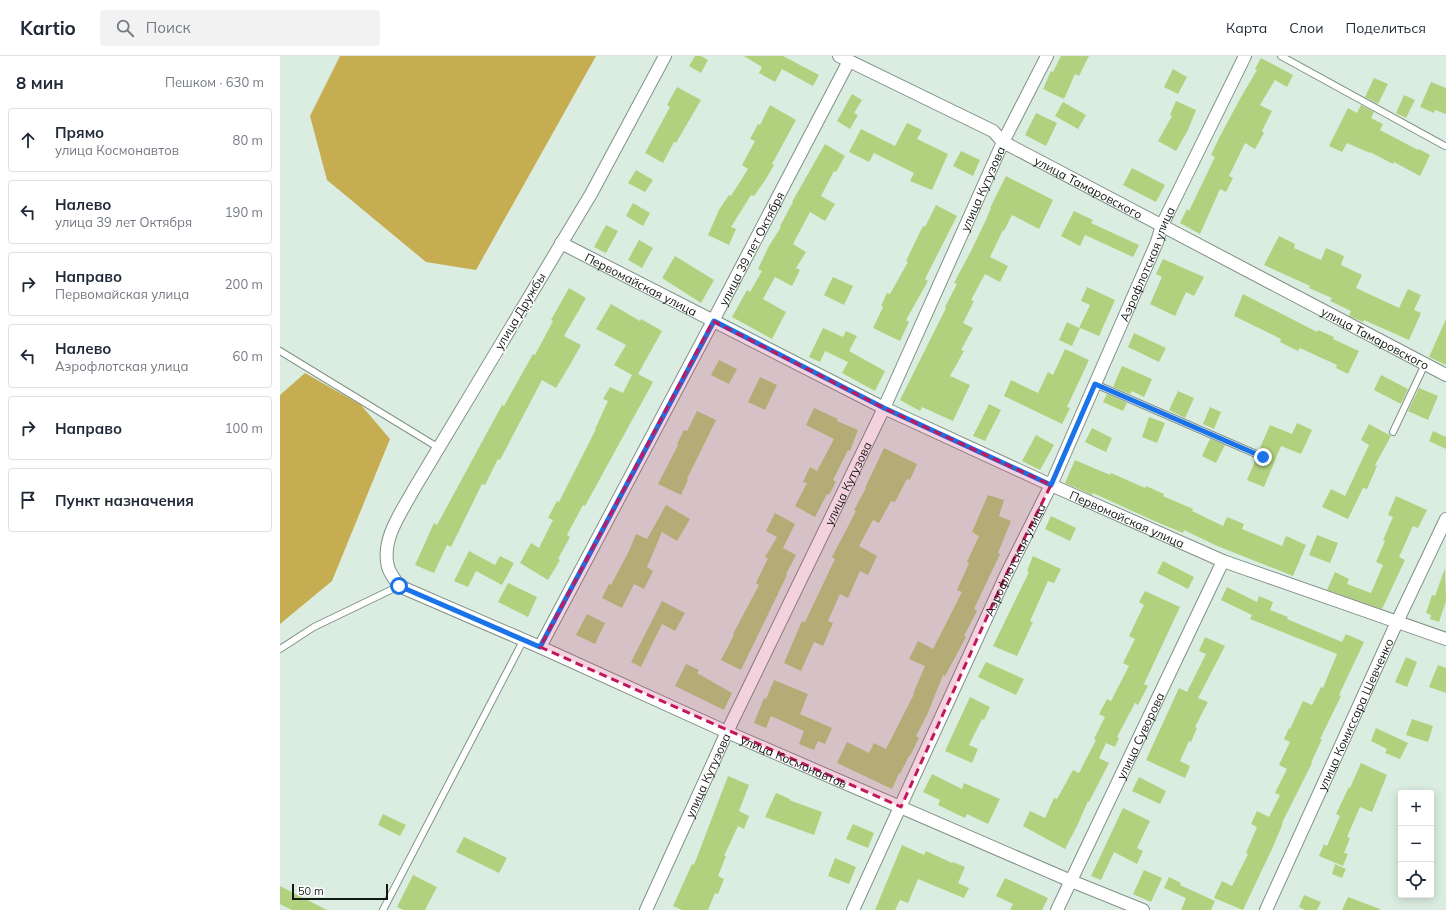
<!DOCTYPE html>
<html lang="ru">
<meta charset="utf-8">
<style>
:root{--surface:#fff;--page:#f2f2f3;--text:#1f2937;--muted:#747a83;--line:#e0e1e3}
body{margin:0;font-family:Mulish,sans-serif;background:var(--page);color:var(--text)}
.controls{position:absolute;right:12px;bottom:12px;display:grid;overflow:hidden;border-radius:4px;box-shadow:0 2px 10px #0003}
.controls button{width:36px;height:36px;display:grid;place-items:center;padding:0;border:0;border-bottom:1px solid var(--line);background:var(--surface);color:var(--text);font:20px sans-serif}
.scale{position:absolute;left:12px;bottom:10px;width:96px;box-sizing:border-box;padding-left:4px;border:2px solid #131915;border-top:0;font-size:11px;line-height:14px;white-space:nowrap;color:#131915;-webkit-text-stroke:3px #fff;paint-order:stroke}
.stop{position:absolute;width:12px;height:12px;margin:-9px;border:3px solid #1a73e8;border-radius:50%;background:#fff}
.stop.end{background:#1a73e8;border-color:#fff;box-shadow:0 1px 4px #0008}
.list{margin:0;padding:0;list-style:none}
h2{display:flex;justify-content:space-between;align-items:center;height:52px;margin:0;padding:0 16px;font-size:17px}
h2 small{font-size:13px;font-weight:400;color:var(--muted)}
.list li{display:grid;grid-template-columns:26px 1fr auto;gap:12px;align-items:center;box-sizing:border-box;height:64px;margin:0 8px 8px;padding:0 8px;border:1px solid var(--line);border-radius:4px}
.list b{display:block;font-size:15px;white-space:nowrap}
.list p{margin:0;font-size:13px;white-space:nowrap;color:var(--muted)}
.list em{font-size:13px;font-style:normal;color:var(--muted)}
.icon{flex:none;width:22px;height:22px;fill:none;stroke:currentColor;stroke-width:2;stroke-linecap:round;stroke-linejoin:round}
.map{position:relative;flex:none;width:1166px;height:854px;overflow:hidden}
header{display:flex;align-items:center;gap:24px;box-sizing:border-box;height:56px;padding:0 20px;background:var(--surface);border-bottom:1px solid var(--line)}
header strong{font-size:19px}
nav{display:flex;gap:22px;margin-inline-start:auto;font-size:14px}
.search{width:280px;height:36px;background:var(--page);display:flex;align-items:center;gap:10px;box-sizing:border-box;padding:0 14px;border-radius:4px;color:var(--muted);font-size:15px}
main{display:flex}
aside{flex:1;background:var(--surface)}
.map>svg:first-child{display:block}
.forest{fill:#c6ad52}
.building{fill:#b1d17e}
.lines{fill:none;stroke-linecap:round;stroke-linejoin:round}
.service-casing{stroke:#819187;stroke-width:8}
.minor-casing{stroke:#819187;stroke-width:14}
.service{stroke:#fff;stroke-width:6}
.minor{stroke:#fff;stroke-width:12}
.route{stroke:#1a73e8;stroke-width:5}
.marked{fill:#c2185b;fill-opacity:0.2;stroke:#c2185b;stroke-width:3;stroke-dasharray:8 5;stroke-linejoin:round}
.labels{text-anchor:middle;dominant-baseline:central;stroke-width:3;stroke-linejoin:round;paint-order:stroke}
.street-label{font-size:12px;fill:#131915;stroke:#fff}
</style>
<header>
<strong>Kartio</strong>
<div class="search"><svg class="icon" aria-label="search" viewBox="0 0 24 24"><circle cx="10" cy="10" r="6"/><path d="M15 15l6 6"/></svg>Поиск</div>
<nav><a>Карта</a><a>Слои</a><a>Поделиться</a></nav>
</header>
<main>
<aside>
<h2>8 мин<small>Пешком · 630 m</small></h2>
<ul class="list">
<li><svg class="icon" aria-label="ahead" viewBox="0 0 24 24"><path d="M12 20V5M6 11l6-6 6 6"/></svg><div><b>Прямо</b><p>улица Космонавтов</p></div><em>80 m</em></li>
<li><svg class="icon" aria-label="left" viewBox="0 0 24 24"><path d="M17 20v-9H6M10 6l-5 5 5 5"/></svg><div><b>Налево</b><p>улица 39 лет Октября</p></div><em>190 m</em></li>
<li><svg class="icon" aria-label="right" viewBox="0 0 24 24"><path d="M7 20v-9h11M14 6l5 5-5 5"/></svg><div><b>Направо</b><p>Первомайская улица</p></div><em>200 m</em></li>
<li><svg class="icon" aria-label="left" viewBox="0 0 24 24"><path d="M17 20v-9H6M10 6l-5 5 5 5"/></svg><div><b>Налево</b><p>Аэрофлотская улица</p></div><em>60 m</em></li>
<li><svg class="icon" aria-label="right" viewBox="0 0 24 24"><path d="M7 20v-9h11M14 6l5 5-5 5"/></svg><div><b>Направо</b></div><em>100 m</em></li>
<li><svg class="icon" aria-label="arrive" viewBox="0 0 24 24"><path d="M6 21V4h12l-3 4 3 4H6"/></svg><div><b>Пункт назначения</b></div></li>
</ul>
</aside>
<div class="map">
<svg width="1166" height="854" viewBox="0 0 1166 854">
<rect width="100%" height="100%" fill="#dbede1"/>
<path class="forest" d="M 60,0 L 316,0 L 196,214 L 146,206 L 47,124 L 30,60 Z
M 25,317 L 81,349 L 110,383 L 52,525 L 0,568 L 0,339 Z"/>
<path class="building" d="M 415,0 L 421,0 L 428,4 L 421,17 L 409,10 Z
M 464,0 L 503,0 L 539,19 L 533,30 L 502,13 L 495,26 L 479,17 L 482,11 Z
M 781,0 L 809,0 L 799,20 L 795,18 L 784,43 L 763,33 L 771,15 L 773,16 Z
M 981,2 L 1013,19 L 1007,31 L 995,24 L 980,49 L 992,55 L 982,75 L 984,77 L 975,93 L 965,87 L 949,120 L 953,122 L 946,136 L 940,133 L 920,178 L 900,167 L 907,153 L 909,155 L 935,101 L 931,99 L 939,82 L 961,41 L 977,14 L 975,13 Z
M 893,13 L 907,21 L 898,38 L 884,31 Z
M 1094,22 L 1108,28 L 1098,48 L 1085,41 Z
M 1151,26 L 1166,32 L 1166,58 L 1155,54 L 1154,57 L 1140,51 Z
M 397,31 L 421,44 L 396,87 L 394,86 L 383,107 L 365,97 L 390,51 L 387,49 Z
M 572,38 L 582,44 L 574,57 L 578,59 L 570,73 L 557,65 Z
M 1124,39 L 1135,44 L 1126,62 L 1116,57 Z
M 896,45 L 916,54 L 908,74 L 896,95 L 878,85 L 892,60 L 890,59 Z
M 783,46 L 806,59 L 798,73 L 775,60 Z
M 490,49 L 516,64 L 492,108 L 494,109 L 486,123 L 474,140 L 471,139 L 451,171 L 456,173 L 449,189 L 428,179 L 439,154 L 449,139 L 451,140 L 468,113 L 462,109 L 475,85 L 470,83 L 478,68 L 480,69 Z
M 1081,49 L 1094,56 L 1091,62 L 1103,68 L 1100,74 L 1138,94 L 1139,93 L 1150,99 L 1140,120 L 1114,106 L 1113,108 L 1090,96 L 1090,97 L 1067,87 L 1062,96 L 1049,90 L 1068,52 L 1077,57 Z
M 756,57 L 777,67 L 766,90 L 745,79 Z
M 627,67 L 642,74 L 637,83 L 668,98 L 652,134 L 630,125 L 634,117 L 594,97 L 589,106 L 569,96 L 581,73 L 615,90 Z
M 545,88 L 565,100 L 556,116 L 554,115 L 541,140 L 555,148 L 545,165 L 530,156 L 513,188 L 526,196 L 516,212 L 520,214 L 512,230 L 495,221 L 483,243 L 506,256 L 492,283 L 452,261 L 467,234 L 470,236 L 482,215 L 478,213 L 489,190 L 501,171 L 500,170 L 513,146 L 512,146 Z
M 681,95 L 700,104 L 693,120 L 673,110 Z
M 852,112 L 885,129 L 876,146 L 843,129 Z
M 356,114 L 373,124 L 365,136 L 348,127 Z
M 726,120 L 773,144 L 759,173 L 732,159 L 724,175 L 723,174 L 710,201 L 728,210 L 720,226 L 705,218 L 691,244 L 694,245 L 683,267 L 693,272 L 681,294 L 684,295 L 670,320 L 690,329 L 673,365 L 642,351 L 640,355 L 620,344 L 666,252 L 665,251 L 677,228 L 674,227 L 692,193 L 705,166 L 711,152 L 710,152 Z
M 353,147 L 370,157 L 363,170 L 346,160 Z
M 656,149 L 677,160 L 645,223 L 648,225 L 626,264 L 629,266 L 620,285 L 593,272 L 603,251 L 601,250 L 607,237 L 610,238 L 628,206 L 626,205 L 639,178 L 643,170 L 645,171 Z
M 794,155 L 813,164 L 811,167 L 859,189 L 853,201 L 805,179 L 800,190 L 781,180 Z
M 326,169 L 338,175 L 326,197 L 314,191 Z
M 999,180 L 1015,188 L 1014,192 L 1041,204 L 1046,192 L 1064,200 L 1061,209 L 1082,219 L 1076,232 L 1119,252 L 1128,233 L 1141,239 L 1134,254 L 1141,257 L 1129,284 L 1084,264 L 1083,266 L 1069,260 L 1071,255 L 1050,245 L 1052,242 L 1029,232 L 1030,230 L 984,209 Z
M 359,184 L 373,192 L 362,212 L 348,204 Z
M 395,200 L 434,224 L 421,247 L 382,222 Z
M 883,203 L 924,221 L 914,240 L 906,236 L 895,260 L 870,248 L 882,221 L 876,218 Z
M 553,221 L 573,230 L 564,249 L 544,239 Z
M 807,231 L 835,244 L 819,280 L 800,272 L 792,290 L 779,284 L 787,266 L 799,272 L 810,249 L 801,245 Z
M 289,232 L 306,242 L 284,280 L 301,289 L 291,307 L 276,332 L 262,324 L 220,404 L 218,403 L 205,429 L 202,428 L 171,491 L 167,489 L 154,517 L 135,509 L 154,467 L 157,469 L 222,349 L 224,350 L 253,298 L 255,299 L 273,265 L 271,264 Z
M 963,238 L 1037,276 L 1038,274 L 1054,281 L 1053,283 L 1079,295 L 1068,318 L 1056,312 L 1057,309 L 1020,292 L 1018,295 L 1000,286 L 1001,283 L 954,260 Z
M 331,248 L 360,265 L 361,263 L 382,275 L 358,318 L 373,326 L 305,450 L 303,449 L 287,479 L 290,481 L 278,503 L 280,504 L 268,524 L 240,507 L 251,487 L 259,492 L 273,464 L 268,462 L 277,445 L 279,446 L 316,373 L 315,373 L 328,345 L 323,343 L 330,331 L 343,337 L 352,319 L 334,309 L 346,289 L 316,273 Z
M 1166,263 L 1166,309 L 1149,301 Z
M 543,272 L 563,281 L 566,275 L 577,280 L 569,295 L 605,315 L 595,335 L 562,317 L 568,306 L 545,295 L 540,306 L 529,301 Z
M 854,277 L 886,292 L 879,306 L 848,291 Z
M 785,293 L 809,304 L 787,351 L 790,352 L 782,368 L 724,340 L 731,324 L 758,337 L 768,316 L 773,319 Z
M 439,304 L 457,313 L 449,328 L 431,319 Z
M 842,310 L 872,323 L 864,341 L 852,335 L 850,338 L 833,331 Z
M 1101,319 L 1128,333 L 1121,348 L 1094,334 Z
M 480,321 L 497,329 L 485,354 L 468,346 Z
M 1139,332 L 1158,340 L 1148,364 L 1128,355 Z
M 898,335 L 914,342 L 905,362 L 889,354 Z
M 827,338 L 847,347 L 843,355 L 823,346 Z
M 709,348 L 721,354 L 705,385 L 693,380 Z
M 930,351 L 941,356 L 934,373 L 923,368 Z
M 534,352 L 558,363 L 557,365 L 578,374 L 570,395 L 568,394 L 553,424 L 556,426 L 549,439 L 547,438 L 535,461 L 515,450 L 527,427 L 523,426 L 530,411 L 537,415 L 554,383 L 526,369 Z
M 417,355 L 436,364 L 407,423 L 408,424 L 401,439 L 378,428 L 398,389 L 397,388 L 404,374 L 407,375 Z
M 869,361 L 885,367 L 877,387 L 862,381 Z
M 1017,367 L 1032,374 L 1021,398 L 1001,390 L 984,431 L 967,424 L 976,403 L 983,405 L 987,402 L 986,398 L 979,394 L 990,369 L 1012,378 Z
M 1089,368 L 1111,380 L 1095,409 L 1097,410 L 1087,433 L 1083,432 L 1068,463 L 1042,451 L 1051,433 L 1065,440 L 1089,389 L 1081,384 Z
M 812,372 L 832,382 L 826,396 L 805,386 Z
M 1153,375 L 1166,381 L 1166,393 L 1149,385 Z
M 756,379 L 774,389 L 760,414 L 742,405 Z
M 930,383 L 945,389 L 936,407 L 922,400 Z
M 604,392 L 637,408 L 630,424 L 627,423 L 615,446 L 611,445 L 599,467 L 593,464 L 579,490 L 597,500 L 588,519 L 580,515 L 568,542 L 560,538 L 548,565 L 553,567 L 543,590 L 534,586 L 521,615 L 504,607 L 522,565 L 525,566 L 555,503 L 552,501 L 576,455 L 574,454 L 586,432 L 585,432 Z
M 795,404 L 830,419 L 831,417 L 865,432 L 866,430 L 884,438 L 883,440 L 913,453 L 912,455 L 943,470 L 947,461 L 964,468 L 962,473 L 1002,490 L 1006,480 L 1026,489 L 1013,520 L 935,489 L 904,474 L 903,477 L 872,464 L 813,437 L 812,439 L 785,427 Z
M 708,439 L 724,444 L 719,460 L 731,465 L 718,497 L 720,498 L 694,553 L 697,555 L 684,580 L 686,581 L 665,620 L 663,619 L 647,659 L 636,680 L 639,682 L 630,700 L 629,700 L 620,718 L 619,717 L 612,733 L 557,707 L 567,686 L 589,697 L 594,687 L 606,693 L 634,638 L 633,638 L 645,610 L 629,603 L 638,585 L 653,593 L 682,536 L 677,534 L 689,507 L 687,506 L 699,480 L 692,476 Z
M 1116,440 L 1147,454 L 1138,472 L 1133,470 L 1119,501 L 1125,504 L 1102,553 L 1047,534 L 1055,516 L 1069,523 L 1067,528 L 1091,537 L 1103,509 L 1096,506 L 1105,485 L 1103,484 L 1113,461 L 1108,459 Z
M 386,449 L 410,463 L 397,485 L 382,476 L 367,511 L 373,515 L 364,533 L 354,528 L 342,552 L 322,542 L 329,528 L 331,529 L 349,495 L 356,478 L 367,483 Z
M 495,457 L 515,468 L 503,492 L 516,499 L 506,518 L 507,519 L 461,614 L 441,604 L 454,579 L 453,578 L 479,529 L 476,527 L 488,502 L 485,501 L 497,481 L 486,475 Z
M 771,460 L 796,472 L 790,485 L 765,473 Z
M 1037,479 L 1058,487 L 1050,507 L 1029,499 Z
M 189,495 L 215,509 L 220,500 L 234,507 L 222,529 L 196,515 L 188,531 L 174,525 Z
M 753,500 L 781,513 L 774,527 L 768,525 L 750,565 L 753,566 L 737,600 L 713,590 L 749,516 L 747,515 Z
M 883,505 L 914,521 L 908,533 L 877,517 Z
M 1165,512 L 1166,545 L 1159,566 L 1150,563 L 1151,559 L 1146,557 L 1152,539 L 1155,540 Z
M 228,527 L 257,541 L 248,561 L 218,546 Z
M 947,531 L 977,546 L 979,540 L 993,546 L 990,554 L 1008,561 L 1007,563 L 1062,586 L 1066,578 L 1084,586 L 1059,639 L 1061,640 L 1040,683 L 1042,683 L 1031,707 L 1032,707 L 1002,767 L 1003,767 L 992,793 L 963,854 L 934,842 L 942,825 L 952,830 L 968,798 L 966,797 L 977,771 L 971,768 L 977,755 L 989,761 L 1000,739 L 995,737 L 1007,713 L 999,709 L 1010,686 L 1004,683 L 1009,672 L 1010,673 L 1023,645 L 1032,649 L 1041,631 L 1043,632 L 1057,598 L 970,563 L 972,559 L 941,544 Z
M 865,535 L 900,551 L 864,628 L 868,630 L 858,649 L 855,647 L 837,681 L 839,682 L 835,691 L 826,687 L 819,702 L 829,707 L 809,746 L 808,745 L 797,770 L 785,793 L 743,770 L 750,755 L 765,762 L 774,742 L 777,743 L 793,714 L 799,717 L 816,684 L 814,683 L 825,661 L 819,658 L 827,643 L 831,645 L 849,610 L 843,607 L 855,583 L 849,580 L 864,549 L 859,546 Z
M 382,545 L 405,557 L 395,575 L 382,568 L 361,611 L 351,606 Z
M 307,558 L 325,567 L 315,588 L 296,579 Z
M 925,581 L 945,590 L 918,642 L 928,646 L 915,671 L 917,672 L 911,686 L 909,685 L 900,705 L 910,710 L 905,722 L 866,704 L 899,632 L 907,636 L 926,598 L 919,595 Z
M 1126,601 L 1137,606 L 1127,631 L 1115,626 Z
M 706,606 L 744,623 L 736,639 L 698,621 Z
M 406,608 L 419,614 L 417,617 L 452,637 L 444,654 L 395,630 Z
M 1158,609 L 1166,612 L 1166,637 L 1149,631 Z
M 494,624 L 528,638 L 520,658 L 552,672 L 545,688 L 538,685 L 534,694 L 519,688 L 524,675 L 491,660 L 486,672 L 474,667 L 484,642 L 486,643 Z
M 690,641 L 710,651 L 704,664 L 702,663 L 689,689 L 698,693 L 692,707 L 665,695 Z
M 1132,663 L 1153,670 L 1148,686 L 1126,679 Z
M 1096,672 L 1128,687 L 1120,703 L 1105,697 L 1107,693 L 1091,685 Z
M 1081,707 L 1107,719 L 1092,756 L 1080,751 L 1067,781 L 1070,782 L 1064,797 L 1068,798 L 1063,810 L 1039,800 L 1044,788 L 1047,790 L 1060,760 L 1056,758 L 1069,731 L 1070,732 Z
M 652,718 L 682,733 L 684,727 L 720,743 L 708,768 L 687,758 L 685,762 L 658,749 L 660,744 L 643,736 Z
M 448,720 L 469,729 L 459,755 L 469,760 L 464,773 L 458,770 L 444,800 L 446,800 L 438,820 L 444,823 L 438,838 L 435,837 L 428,854 L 402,854 L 393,850 L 412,808 L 414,809 Z
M 859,721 L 886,735 L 880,748 L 852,735 Z
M 496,737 L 510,743 L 509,744 L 542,756 L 534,779 L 485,761 Z
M 843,752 L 870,765 L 857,792 L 863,795 L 857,808 L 834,796 L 821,824 L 811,820 Z
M 103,758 L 126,769 L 120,780 L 98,769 Z
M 573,768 L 594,777 L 588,792 L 566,783 Z
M 184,781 L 227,802 L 219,817 L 176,796 Z
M 622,789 L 644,799 L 646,795 L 672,807 L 673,806 L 685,811 L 678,827 L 689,832 L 684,842 L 638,823 L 628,847 L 620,844 L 615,854 L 595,854 Z
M 555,802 L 576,811 L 569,828 L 548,820 Z
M 1055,808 L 1066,813 L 1062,822 L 1052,818 Z
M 864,814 L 882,822 L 871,846 L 853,838 Z
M 133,819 L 157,831 L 145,854 L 124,854 L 117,851 Z
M 889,821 L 901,827 L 900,829 L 935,845 L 931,854 L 901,854 L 906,842 L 884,832 Z
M 725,822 L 768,842 L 762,854 L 730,854 L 733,848 L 716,840 Z
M 0,830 L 47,854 L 12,854 L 0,848 Z
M 1024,839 L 1041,846 L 1037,854 L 1025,854 L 1019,851 Z
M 1068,841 L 1100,853 L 1100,854 L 1062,854 Z"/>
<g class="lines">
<defs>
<path id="service" d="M 1001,0 L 1165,90
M 0,295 L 159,392
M 815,328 L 983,401
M 1113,376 L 1145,308
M 0,593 L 34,571 L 119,530
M 103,854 L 244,583"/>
<g id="minor">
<path id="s1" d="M 385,0 L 311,138 L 134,433 C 121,457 101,483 108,511 C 110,518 116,525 119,530 L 260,591 L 447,676 L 791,825 L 863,854"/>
<path id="s2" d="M 559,0 L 713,75 L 723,86 L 1166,319"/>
<path id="s3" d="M 281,187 L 604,352 L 771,429 L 943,505 L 1166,583"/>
<path id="s4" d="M 260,591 L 433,265 L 569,5"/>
<path id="s5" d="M 366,854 L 447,676 L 604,352 L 723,86 L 767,0"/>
<path id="s6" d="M 573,854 L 726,519 L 771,429 L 877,186 L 882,169 L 965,0"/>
<path id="s7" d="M 777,854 L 943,505"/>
<path id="s8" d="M 986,854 L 1117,566 L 1166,463"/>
</g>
</defs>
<use href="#service" class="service-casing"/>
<use href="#minor" class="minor-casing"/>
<use href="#service" class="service"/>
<use href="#minor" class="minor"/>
</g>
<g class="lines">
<path class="route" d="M 119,530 L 260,591 L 434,265 L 604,352 L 771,429 L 815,328 L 983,401"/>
</g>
<path class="marked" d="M 433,265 L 604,352 L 771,429 L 726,519 L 621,751 L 260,591 Z"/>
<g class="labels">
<g class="street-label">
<text stroke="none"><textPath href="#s2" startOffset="283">улица Тамаровского</textPath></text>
<text stroke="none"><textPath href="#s5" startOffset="796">улица Кутузова</textPath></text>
<text stroke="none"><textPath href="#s4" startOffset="451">улица 39 лет Октября</textPath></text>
<text stroke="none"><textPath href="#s6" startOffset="710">Аэрофлотская улица</textPath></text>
<text stroke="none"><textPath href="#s3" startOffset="90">Первомайская улица</textPath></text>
<text transform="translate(240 255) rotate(-59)">улица Дружбы</text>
<text stroke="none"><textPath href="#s2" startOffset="607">улица Тамаровского</textPath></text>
<text stroke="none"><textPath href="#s5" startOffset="472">улица Кутузова</textPath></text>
<text stroke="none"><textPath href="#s3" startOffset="630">Первомайская улица</textPath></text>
<text stroke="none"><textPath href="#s6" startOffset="386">Аэрофлотская улица</textPath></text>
<text stroke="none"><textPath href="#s8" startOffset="215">улица Комиссара Шевченко</textPath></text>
<text stroke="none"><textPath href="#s7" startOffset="193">улица Суворова</textPath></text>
<text stroke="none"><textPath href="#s1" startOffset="1039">улица Космонавтов</textPath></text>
<text stroke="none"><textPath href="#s5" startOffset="148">улица Кутузова</textPath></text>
</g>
</g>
</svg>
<div class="controls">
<button>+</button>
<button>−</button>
<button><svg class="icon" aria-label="locate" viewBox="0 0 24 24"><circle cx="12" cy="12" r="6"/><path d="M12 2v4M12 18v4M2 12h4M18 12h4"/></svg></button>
</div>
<div class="scale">50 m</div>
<div class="stop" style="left:119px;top:530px"></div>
<div class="stop end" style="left:983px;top:401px"></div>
</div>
</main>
